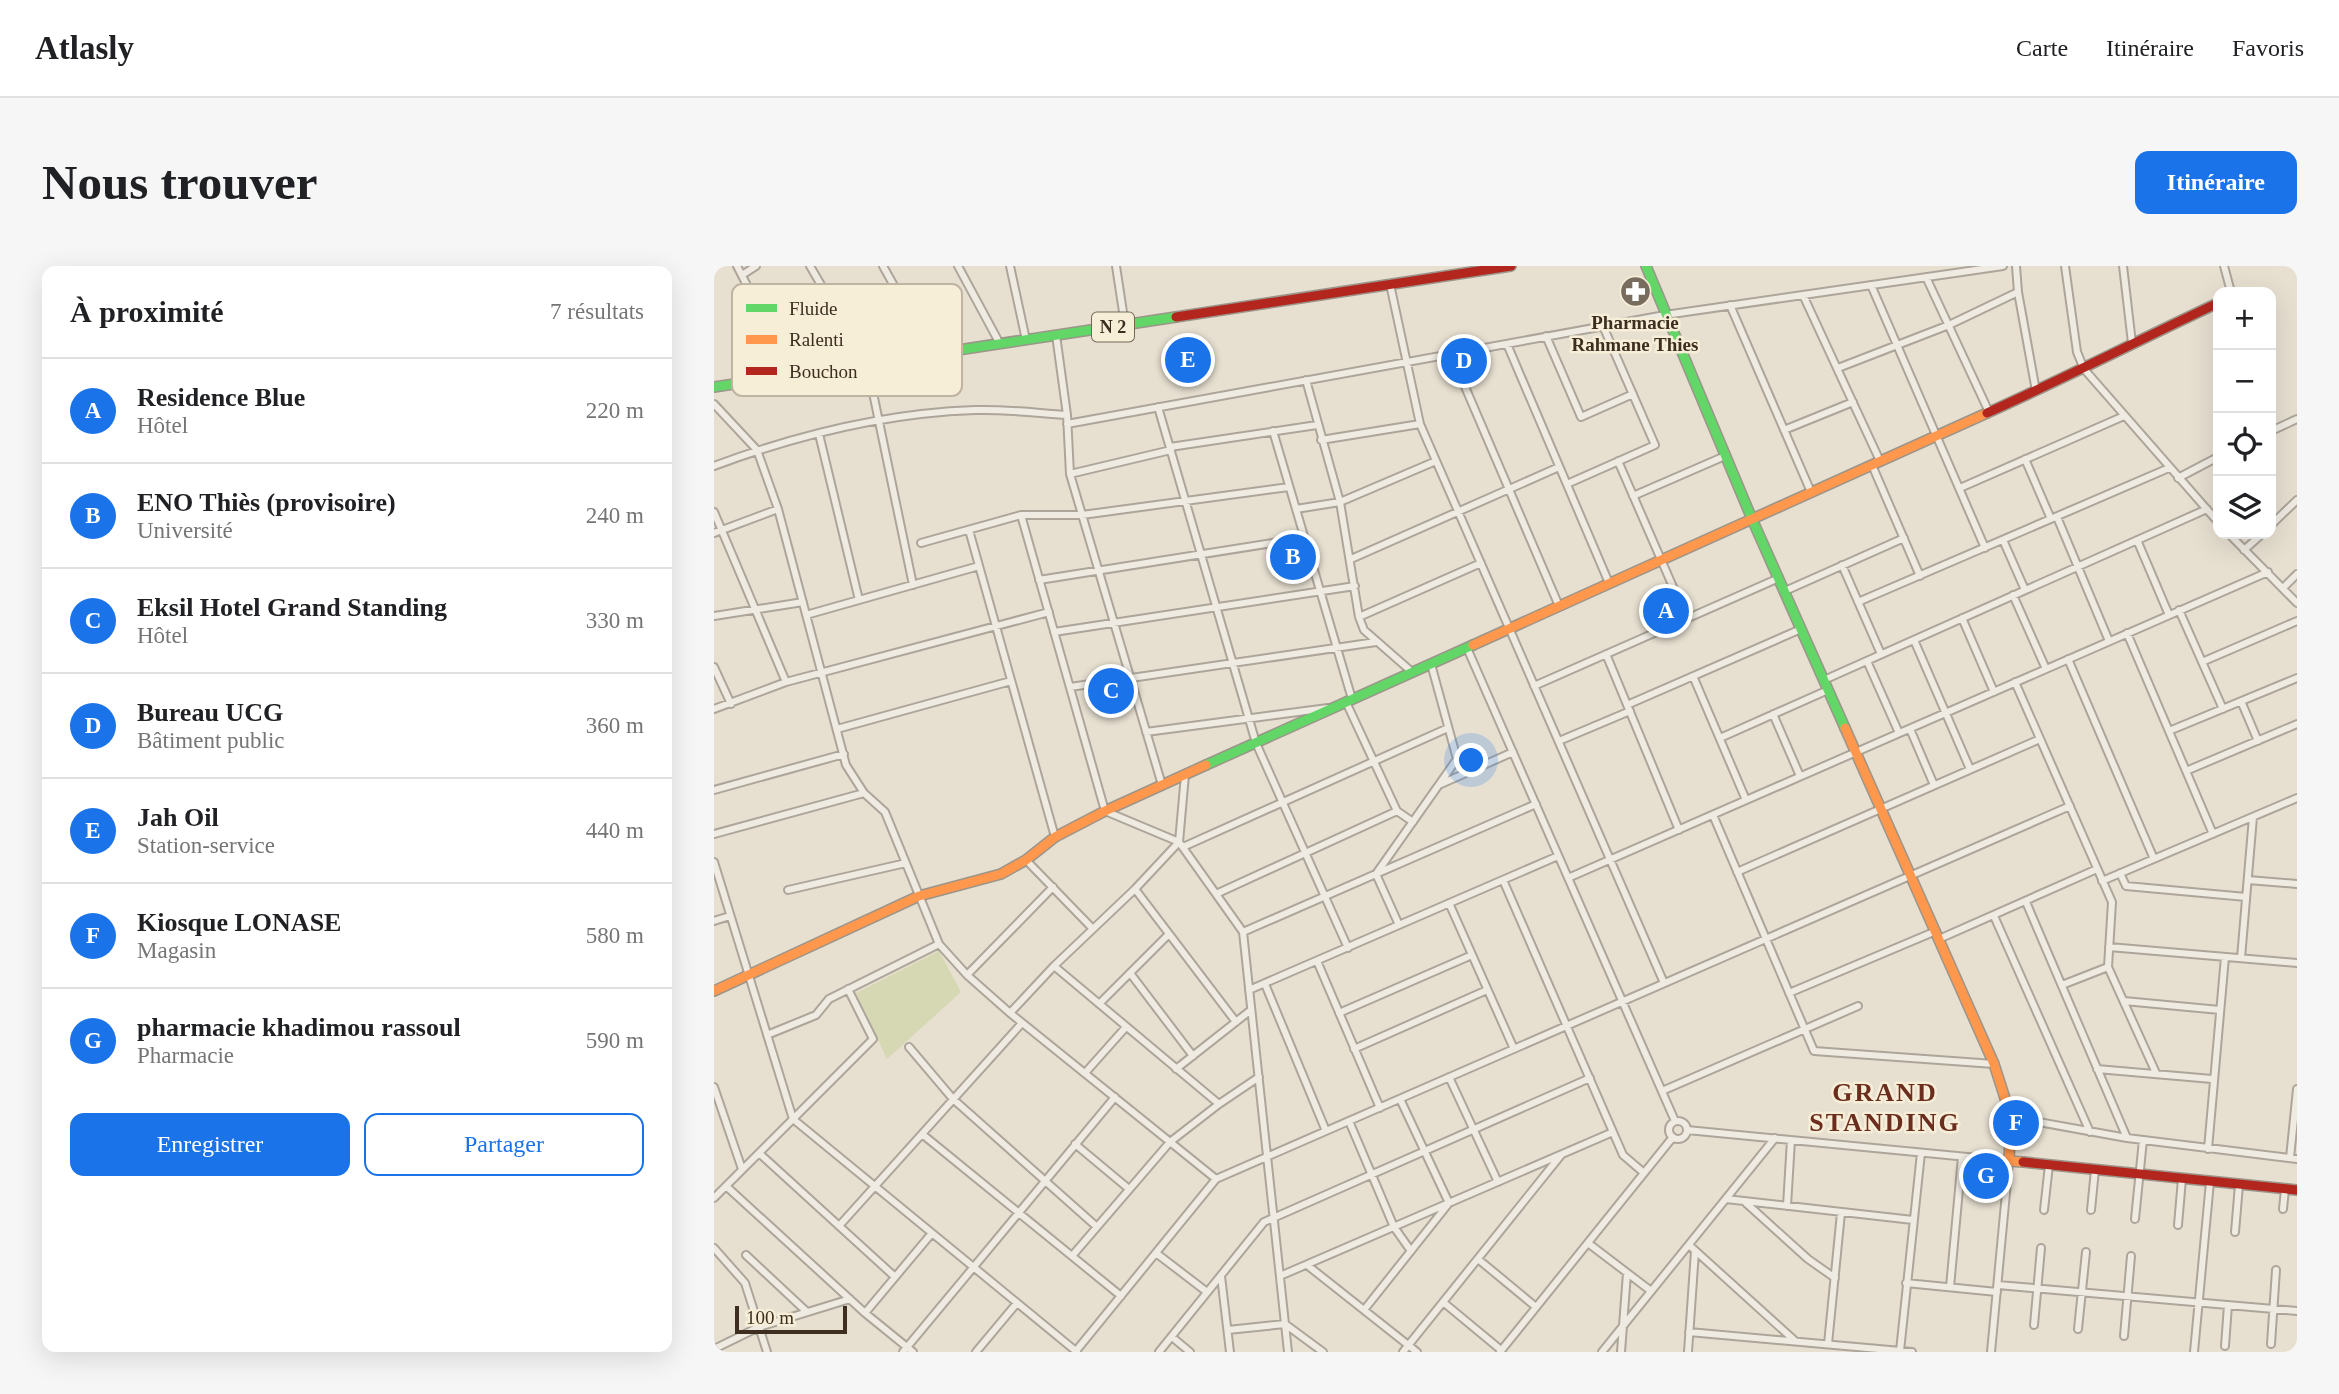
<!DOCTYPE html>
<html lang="fr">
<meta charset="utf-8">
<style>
:root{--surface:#fff;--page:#f6f6f6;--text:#202124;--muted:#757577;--line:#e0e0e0;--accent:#1a73e8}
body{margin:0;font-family:Georgia,serif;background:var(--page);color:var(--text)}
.controls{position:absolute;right:21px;top:21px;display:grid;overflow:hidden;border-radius:14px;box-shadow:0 7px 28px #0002}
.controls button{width:63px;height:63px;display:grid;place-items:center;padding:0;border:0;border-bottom:2px solid var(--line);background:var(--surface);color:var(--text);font:35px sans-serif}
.scale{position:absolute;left:21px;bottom:18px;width:112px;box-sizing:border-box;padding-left:7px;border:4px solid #3d2e20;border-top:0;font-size:19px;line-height:24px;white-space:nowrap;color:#3d2e20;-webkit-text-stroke:5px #f7eed8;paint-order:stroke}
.you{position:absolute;left:758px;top:495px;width:24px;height:24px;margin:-18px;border:5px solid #fff;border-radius:50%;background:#1a73e8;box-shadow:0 0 0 10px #1a73e833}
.badge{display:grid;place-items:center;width:46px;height:46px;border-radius:50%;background:var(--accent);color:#fff;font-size:23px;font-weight:700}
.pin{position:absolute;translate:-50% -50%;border:4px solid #fff;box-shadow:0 2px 7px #0006}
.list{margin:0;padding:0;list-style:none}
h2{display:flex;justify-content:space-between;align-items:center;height:91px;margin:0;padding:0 28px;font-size:30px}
h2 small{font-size:23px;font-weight:400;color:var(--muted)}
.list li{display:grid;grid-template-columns:46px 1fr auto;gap:21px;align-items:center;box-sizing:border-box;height:105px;padding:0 28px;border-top:2px solid var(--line)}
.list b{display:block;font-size:26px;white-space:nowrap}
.list p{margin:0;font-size:23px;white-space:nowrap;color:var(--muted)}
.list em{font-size:23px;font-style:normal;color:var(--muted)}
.actions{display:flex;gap:14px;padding:21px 28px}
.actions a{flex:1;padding:16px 0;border:2px solid var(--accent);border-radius:14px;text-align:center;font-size:24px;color:var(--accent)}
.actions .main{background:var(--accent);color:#fff}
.icon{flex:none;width:38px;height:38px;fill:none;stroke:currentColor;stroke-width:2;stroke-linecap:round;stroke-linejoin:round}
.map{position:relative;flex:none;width:1583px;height:1086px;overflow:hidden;border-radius:14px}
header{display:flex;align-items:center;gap:42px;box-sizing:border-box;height:98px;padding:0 35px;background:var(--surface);border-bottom:2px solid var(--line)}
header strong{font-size:33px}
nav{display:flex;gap:38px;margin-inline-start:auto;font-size:24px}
.intro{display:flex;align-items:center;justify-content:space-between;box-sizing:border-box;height:168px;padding:0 42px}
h1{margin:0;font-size:49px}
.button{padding:18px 32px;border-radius:14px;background:var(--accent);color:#fff;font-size:24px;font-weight:700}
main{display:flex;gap:42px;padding:0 42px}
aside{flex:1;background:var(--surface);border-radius:14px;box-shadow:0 7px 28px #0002}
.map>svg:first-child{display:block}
.green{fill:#d6d7b3}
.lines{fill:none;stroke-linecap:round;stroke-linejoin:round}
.street-casing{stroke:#ada599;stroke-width:10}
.fast-casing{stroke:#9c958a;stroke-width:12}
.slow-casing{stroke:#9c958a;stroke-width:12}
.jam-casing{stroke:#9c958a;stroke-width:12}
.street{stroke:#efebe3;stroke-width:6}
.fast{stroke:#63d668;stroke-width:9}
.slow{stroke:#ff974d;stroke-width:9}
.jam{stroke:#b3261e;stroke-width:9}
.labels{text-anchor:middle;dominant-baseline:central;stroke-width:5;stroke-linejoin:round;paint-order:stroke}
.shield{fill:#f7eed8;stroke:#756857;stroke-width:2}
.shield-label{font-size:18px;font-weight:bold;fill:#3d2e20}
.poi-label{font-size:19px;font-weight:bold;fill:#3d2e20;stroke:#f7eed8}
.district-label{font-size:26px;font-weight:bold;letter-spacing:2px;fill:#6b2e1e;stroke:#f7eed8}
.key{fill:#f7eed8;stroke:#bfb4a1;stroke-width:2}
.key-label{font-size:19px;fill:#3d2e20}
</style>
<header>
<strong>Atlasly</strong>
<nav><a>Carte</a><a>Itinéraire</a><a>Favoris</a></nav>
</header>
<div class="intro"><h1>Nous trouver</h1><a class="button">Itinéraire</a></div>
<main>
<aside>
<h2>À proximité<small>7 résultats</small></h2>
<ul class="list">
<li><span class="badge">A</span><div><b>Residence Blue</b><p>Hôtel</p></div><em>220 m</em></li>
<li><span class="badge">B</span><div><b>ENO Thiès (provisoire)</b><p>Université</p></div><em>240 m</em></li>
<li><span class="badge">C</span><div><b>Eksil Hotel Grand Standing</b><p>Hôtel</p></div><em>330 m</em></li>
<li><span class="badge">D</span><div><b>Bureau UCG</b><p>Bâtiment public</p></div><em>360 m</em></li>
<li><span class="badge">E</span><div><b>Jah Oil</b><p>Station-service</p></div><em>440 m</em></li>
<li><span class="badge">F</span><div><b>Kiosque LONASE</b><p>Magasin</p></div><em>580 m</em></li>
<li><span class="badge">G</span><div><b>pharmacie khadimou rassoul</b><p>Pharmacie</p></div><em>590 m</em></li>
</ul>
<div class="actions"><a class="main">Enregistrer</a><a>Partager</a></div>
</aside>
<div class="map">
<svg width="1583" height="1086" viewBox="0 0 1583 1086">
<rect width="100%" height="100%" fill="#e7e0d1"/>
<path class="green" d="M 225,685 L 247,726 L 173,793 L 142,727 Z"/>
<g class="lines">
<defs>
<path id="street" d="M 23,0 L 79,109
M 96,0 L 153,98 L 199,319
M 169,0 L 199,54 L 195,68 L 176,94
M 244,0 L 286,78
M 296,0 L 312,74
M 402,0 L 411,59
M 1302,0 L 1304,26 L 1322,125
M 1351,0 L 1363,86 L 1370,103 L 1504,256
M 1409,0 L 1418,77
M 1510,0 L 1517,26
M 28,9 L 42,0
M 1212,11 L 1275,146
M 676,18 L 706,158 L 950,717
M 1157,19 L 1271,282
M 1089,29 L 1166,195
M 1016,39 L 1097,226
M 342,69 L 353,149 L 356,208 L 448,519
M 832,70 L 867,151 L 919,128
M 793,78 L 895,317
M 737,88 L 845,340
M 1124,102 L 1235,59 L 1304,26
M 592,114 L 626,236 L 645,351 L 650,364 L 698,406
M 0,138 L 43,184 L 64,243 L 132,499 L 150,527 L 171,546 L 225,678 L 253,709 L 296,747 L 502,913
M 444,141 L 542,477 L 634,682
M 353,158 L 951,49 L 1289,0
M 1070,164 L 1139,136
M 559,165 L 638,433
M 1557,165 L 1583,153
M 105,168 L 145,334
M 607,174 L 706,158
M 456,181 L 603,159
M 1311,193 L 1337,253
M 904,195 L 973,353
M 1158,199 L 1206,310
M 0,200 C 83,169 172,147 261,144 C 292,143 322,147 353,149
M 356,208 L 457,184
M 1464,212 L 1504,191
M 853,218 L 941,179 L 889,60
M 1246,222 L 1410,150
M 919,230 L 1011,190
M 582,243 L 626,236 L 722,195
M 0,246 L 72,416
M 307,249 L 391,545 L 465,576 L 529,666 L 574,1086
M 1343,251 L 1395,375
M 1557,259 L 1583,234
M 255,264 L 341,571
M 0,267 L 64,243
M 1515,268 L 1583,337
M 1289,274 L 1311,324
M 1423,274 L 1455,349
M 207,277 L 307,249 L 368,249 L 575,221
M 1530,284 L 1548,268
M 637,293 L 845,201
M 1128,299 L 1167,388
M 325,314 L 590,272
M 1569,322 L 1583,308
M 1071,325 L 1190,272
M 1299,329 L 1332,403
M 1144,336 L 1455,202
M 1465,344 L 1509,443
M 92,349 L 265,300
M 0,350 L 89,336
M 645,351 L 767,297
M 1248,352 L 1280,426
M 340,366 L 641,320
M 1413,367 L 1499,568
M 1200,374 L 1256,503
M 753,382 L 961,855
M 892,388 L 965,564
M 1354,393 L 1440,593
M 1153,395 L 1185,467
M 1488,396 L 1583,355
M 0,401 L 17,438
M 979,410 L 1032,534
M 1110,414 L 1493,243
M 1301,416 L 1398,636 L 1394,701 L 1442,807
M 820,420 L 1065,312
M 356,421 L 662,376
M 1527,435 L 1544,475
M 632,436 L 683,545 L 699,556
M 913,439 L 1087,363
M 0,443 L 72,416 L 335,346
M 1059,448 L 1086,510
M 123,463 L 297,415
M 1196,463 L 1220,519
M 1455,465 L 1583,412
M 432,466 L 614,442
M 1006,472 L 1114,424
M 845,475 L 916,445
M 1472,505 L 1583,458
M 727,518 L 799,486
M 0,524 L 130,488
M 999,549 L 1100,785 L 1280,798
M 0,568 L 150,527
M 469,581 L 734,462
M 312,594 L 379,663
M 0,596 L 79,853 L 363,1086
M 1023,606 L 1326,473
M 1406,607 L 1412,620 L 1532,631
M 854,612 L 1554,306
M 789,614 L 909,889 L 930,907
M 1534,614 L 1583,618
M 1388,615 L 1583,532
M 421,623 L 522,756
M 74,624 L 192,597
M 502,628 L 683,545
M 1312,636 L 1413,872
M 735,637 L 800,783
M 1280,650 L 1376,866
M 0,655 L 16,650
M 685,659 L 662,608 L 743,493 L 717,398
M 529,666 L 822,538
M 1225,673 L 1383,603
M 1395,681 L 1583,697
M 1527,692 L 1539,551
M 603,695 L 666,842
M 340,700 L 505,838
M 416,707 L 479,790
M 253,709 L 339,621
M 551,718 L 612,865
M 1348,719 L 1394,701
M 535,724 L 844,590
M 1075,727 L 1222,665
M 1410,735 L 1506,744
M 385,738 L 455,668
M 296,747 L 340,700 L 421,623 L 465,576 L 471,509
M 625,747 L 758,689
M 53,769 L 102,749 L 115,733 L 225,678
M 195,781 L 239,833 L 383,961
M 640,783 L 773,724
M 462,803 L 537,744
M 1383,803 L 1498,813
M 371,807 L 412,761
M 735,811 L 784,916
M 0,821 L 28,903
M 948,825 L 1144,740
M 1297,851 L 1413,872 L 1583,893
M955 864a9 9 0 1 1 18 0a9 9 0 1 1-18 0Z
M 635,855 L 680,961 L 697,985
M 973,864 L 1295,895 L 1277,1086
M 208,868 L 407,1030
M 361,878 L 415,923
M 1494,883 L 1511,691
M 45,887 L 180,1010
M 1576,892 L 1583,823
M 12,920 L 151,1047 L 199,1086
M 0,932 L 159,773 L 134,723
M 1012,933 L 1199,954
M 1032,937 L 1094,993 L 1121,1012
M 1073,940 L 1077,874
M 1569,943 L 1571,923
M 1330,944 L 1335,899
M 1377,944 L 1381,904
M 1421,953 L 1429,874
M 1464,959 L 1468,913
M 125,960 L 308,757
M 1521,966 L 1525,919
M 874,977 L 937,1025
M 975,979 L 1080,1074
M 0,982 L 31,1017 L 53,1086
M 442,987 L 493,1026
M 32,989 L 93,1046
M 358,990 L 456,876 L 505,838 L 545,811
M 764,993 L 822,1041
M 593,999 L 703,1086
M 507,1010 L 516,1086
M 566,1010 L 899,866
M 1192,1017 L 1283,1026
M 1284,1019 L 1583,1045
M 1236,1021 L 1248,891
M 729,1036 L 787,1084
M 650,1044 L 735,937 L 686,833
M 151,1047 L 218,967
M 1320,1059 L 1327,982
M 1364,1063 L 1372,986
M 514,1064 L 571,1058 L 609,1086
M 975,1066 L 1198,1086
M 1410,1070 L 1417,990
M 458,1071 L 476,1086
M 1114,1078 L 1127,947
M 1557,1078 L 1562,1004
M 1511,1080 L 1514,1039
M 0,1083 L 45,1061 L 136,1033
M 362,1085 L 502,913 L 1356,540
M 1186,1085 L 1207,887
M 189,1086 L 401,831
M 262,1086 L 303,1037
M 445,1086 L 550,956 L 876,812
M 689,1086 L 847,889
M 786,1086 L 959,871
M 888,1086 L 1061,872
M 907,1086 L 913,1007
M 974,1086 L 981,985
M 1480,1086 L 1496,916"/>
<path id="fast" d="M 932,0 L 1038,253 L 1131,462
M 0,121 L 462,51
M 492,499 L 759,379"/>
<path id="slow" d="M 759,379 L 1273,147
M 1131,462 L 1280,798 L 1297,851 L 1295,895 L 1309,896
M 0,725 L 205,630 L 287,608 L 312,594 L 341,571 L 391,545 L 492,499"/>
<path id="jam" d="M 462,51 L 797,0
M 1273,147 C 1351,112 1427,73 1504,37
M 1309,896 L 1583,924"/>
</defs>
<use href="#street" class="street-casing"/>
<use href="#fast" class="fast-casing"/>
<use href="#slow" class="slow-casing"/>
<use href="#jam" class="jam-casing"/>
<use href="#street" class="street"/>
<use href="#fast" class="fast"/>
<use href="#slow" class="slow"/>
<use href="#jam" class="jam"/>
</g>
<defs>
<symbol id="pharmacy-disc" viewBox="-11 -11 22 22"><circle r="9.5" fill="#786c5e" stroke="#f7eed8"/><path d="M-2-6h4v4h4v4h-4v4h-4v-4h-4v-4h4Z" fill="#fff"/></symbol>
</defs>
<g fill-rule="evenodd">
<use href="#pharmacy-disc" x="904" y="8" width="35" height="35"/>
</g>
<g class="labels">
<rect class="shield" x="378" y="46.5" width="42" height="29" rx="5"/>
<g class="shield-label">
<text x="399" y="61">N 2</text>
</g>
<g class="poi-label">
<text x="921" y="56">Pharmacie<tspan x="921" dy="22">Rahmane Thies</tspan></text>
</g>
<g class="district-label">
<text x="1171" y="826">GRAND<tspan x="1171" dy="30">STANDING</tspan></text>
</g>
</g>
<rect x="18" y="18" width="230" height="112" rx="10" class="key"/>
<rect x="32" y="38" width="31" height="8" fill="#63d668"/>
<rect x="32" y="69" width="31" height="9" fill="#ff974d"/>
<rect x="32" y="101" width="31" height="8" fill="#b3261e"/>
<g class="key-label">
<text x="75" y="49">Fluide</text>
<text x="75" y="80">Ralenti</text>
<text x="75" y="112">Bouchon</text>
</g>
</svg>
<div class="controls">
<button>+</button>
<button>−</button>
<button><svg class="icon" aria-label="locate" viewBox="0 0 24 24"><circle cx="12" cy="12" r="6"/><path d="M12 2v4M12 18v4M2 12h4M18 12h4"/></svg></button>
<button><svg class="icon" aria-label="layers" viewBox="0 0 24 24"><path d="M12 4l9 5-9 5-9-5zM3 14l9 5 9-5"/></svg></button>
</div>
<div class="scale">100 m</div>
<div class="you"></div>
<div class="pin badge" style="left:952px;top:345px">A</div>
<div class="pin badge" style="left:579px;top:291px">B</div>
<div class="pin badge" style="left:397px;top:425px">C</div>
<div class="pin badge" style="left:750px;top:95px">D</div>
<div class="pin badge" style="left:474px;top:94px">E</div>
<div class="pin badge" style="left:1302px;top:857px">F</div>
<div class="pin badge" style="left:1272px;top:910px">G</div>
</div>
</main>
